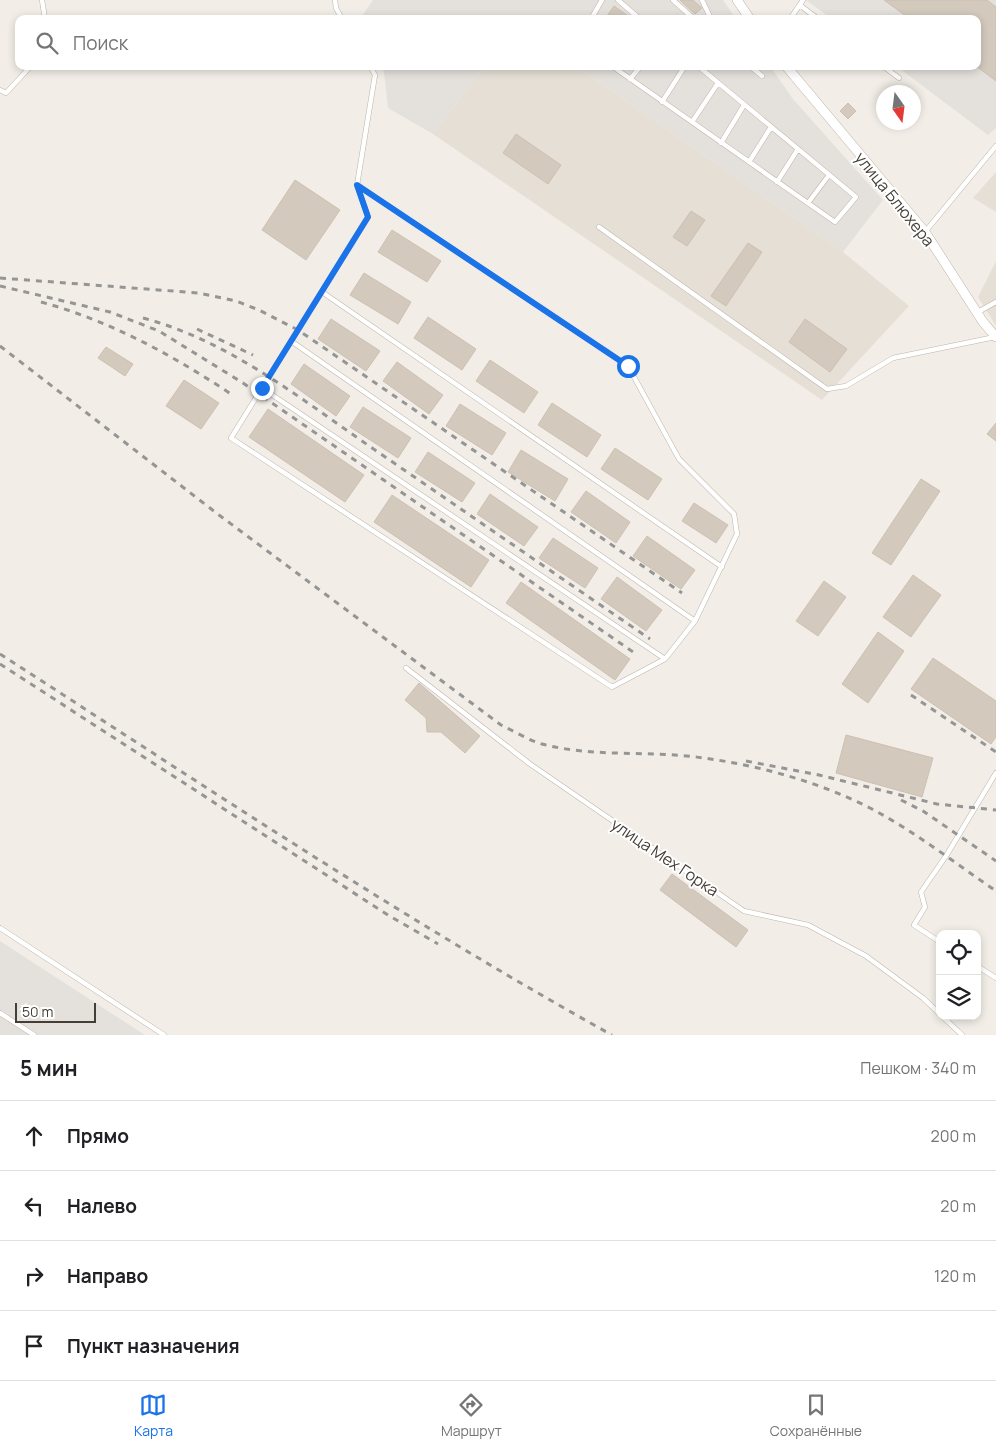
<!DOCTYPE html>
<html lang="ru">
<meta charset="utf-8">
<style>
:root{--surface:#fff;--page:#f6f6f6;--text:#202124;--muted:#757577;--line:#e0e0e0;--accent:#1a73e8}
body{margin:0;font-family:Manrope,sans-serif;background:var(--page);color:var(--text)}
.controls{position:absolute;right:15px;bottom:15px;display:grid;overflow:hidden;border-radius:10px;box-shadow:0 2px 8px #0003}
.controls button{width:45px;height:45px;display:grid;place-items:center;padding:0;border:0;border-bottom:1px solid var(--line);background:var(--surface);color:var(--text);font:25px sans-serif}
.compass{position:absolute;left:876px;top:85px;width:45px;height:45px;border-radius:50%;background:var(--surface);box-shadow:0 2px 8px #0003;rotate:166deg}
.scale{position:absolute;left:15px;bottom:12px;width:81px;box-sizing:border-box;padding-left:5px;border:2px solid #443e37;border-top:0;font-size:14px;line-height:18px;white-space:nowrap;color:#443e37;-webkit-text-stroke:4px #fff;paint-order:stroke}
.stop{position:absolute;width:15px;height:15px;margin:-11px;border:4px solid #1a73e8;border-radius:50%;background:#fff}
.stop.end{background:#1a73e8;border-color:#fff;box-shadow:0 1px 5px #0008}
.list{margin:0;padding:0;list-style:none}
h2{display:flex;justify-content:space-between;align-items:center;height:65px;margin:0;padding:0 20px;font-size:21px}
h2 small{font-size:16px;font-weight:400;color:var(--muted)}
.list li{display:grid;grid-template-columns:32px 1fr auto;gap:15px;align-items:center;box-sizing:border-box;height:70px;padding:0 20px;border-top:1px solid var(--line)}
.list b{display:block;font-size:19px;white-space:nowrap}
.list em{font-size:16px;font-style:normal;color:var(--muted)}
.icon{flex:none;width:28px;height:28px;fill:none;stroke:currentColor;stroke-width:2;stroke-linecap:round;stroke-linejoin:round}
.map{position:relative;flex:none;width:996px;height:1035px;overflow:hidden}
.search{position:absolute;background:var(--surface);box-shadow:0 2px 8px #0003;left:15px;right:15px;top:15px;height:55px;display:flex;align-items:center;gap:12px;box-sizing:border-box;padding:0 18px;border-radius:10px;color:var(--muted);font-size:19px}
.sheet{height:345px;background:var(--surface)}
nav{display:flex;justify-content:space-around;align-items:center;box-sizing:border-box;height:70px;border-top:1px solid var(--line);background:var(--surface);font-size:14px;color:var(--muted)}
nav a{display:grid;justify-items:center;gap:2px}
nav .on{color:var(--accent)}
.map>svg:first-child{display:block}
.residential{fill:#e5dfd6}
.industrial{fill:#e4e0dc}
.building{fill:#d3c9bd;stroke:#cdc0b1}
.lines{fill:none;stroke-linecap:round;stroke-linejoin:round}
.service-casing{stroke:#bdb5aa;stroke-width:5.5}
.minor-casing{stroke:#bdb5aa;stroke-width:10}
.service{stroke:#fff;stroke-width:4.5}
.minor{stroke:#fff;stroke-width:9}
.rail{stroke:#959595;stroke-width:3;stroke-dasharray:6 6;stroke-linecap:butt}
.route{stroke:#1a73e8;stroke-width:6}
.labels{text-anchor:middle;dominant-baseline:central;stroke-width:4;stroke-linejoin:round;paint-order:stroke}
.street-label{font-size:16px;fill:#443e37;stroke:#fff}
</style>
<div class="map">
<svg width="996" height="1035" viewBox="0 0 996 1035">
<rect width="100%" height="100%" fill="#f2eee7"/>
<path class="residential" d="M 485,66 L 576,66 L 843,252 L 909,306 L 822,400 L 433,134 Z
M 996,172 L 996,212 L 973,198 Z
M 996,261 L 996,326 L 978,297 Z"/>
<path class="industrial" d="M 373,0 L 723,0 L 736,19 L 360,19 Z
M 806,0 L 996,0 L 996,128 L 988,135 L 896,66 L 977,66 L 977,19 L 832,19 Z
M 380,66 L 485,66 L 433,134 L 388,108 L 384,72 Z
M 576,66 L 770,66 L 793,99 L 883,200 L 843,252 Z
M 0,941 L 111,1013 L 145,1035 L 0,1035 Z"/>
<path class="building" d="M 680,0 L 693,0 L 702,8 L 695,14 Z
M 884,0 L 987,0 L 996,7 L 996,81 L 976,66 L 977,19 L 910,19 Z
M 614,6 L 631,18 L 630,19 L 605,19 Z
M 848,103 L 856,111 L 848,119 L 840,111 Z
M 516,134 L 561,165 L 548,184 L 503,153 Z
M 295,180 L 340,210 L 306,260 L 262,230 Z
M 691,211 L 705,220 L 687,246 L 673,237 Z
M 392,230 L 441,261 L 427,282 L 378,252 Z
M 748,243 L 762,252 L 726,306 L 711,296 Z
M 364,273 L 411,302 L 398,324 L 350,295 Z
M 428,317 L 476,349 L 462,370 L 414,338 Z
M 331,319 L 380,351 L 366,371 L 318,339 Z
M 805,319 L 847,349 L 830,372 L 789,342 Z
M 106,347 L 133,364 L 125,376 L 98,358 Z
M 490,360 L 538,392 L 524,413 L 476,381 Z
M 397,362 L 443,395 L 429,414 L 383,381 Z
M 304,364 L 350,396 L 336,416 L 291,384 Z
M 184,380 L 219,403 L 201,429 L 166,406 Z
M 552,403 L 601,435 L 587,457 L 538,425 Z
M 460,404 L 506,433 L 492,455 L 446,426 Z
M 363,407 L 411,438 L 398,458 L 350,427 Z
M 268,409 L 364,475 L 345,502 L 249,437 Z
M 996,423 L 996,441 L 987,434 Z
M 615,448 L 662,479 L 648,500 L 601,469 Z
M 521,450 L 568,479 L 555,501 L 508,472 Z
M 428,452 L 475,483 L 462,502 L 415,472 Z
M 921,479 L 940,491 L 891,565 L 872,553 Z
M 586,491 L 630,522 L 616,543 L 571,512 Z
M 490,494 L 538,527 L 524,546 L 477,514 Z
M 392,495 L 489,560 L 471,587 L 374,522 Z
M 694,503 L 728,525 L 716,543 L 682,521 Z
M 647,536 L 695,570 L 681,589 L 633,556 Z
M 553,538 L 598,568 L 585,588 L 539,558 Z
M 913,575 L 941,595 L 911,637 L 883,617 Z
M 617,577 L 662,610 L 646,631 L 601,599 Z
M 824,581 L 846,597 L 818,636 L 796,621 Z
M 521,582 L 630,659 L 615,680 L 506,603 Z
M 878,632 L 904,651 L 868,703 L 842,684 Z
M 933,658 L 996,701 L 996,737 L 991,744 L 911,689 Z
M 419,683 L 480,736 L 465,753 L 441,732 L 427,732 L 426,718 L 405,700 Z
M 846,735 L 933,758 L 922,797 L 836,773 Z
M 672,874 L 748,930 L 736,947 L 660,890 Z"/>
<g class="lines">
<defs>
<path id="service" d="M 42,0 L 45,19
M 335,0 L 336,8 L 342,19
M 618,0 L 640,19
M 673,0 L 694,19
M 702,0 L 711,19
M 801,6 L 818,19
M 591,19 L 602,0
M 790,19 L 803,0
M 612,66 L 835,222 L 856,197 L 698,66
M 750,66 L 762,76
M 883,66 L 899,78
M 630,79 L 641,66
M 0,90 L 6,93 L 31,66
M 662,102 L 685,66
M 692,122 L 718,83
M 721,143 L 744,105
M 749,162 L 771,127
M 777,182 L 798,149
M 357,185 L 628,366 L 679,459 L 734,514 L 737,534 L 695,621 L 665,659 L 612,687 L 231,438 L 368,217 L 357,185 L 375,75 L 370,66
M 808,203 L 829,175
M 599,227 L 827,389 L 846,386 L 893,358 L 995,337
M 925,232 L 996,146
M 322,292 L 722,567
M 978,312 L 996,302
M 291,341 L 695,621
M 262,388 L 665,659
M 406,668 L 530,764 L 744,911 L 808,925 L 866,956 L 923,998 L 940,1014
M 0,928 L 164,1035
M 940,942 L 914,925 L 925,907 L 921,892 L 946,856 L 996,773
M 977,966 L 996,978
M 0,1013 L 34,1035
M 942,1016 L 962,1035"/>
<path id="minor" d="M 737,0 L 750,19
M 786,66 L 925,232 L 983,322 L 996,337"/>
</defs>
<use href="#service" class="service-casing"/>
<use href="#minor" class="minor-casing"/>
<use href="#service" class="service"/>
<use href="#minor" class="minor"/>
<path class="rail" d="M 0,278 L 199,293 L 236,301 L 259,310 L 298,330 L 682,593
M 0,286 L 110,312 L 159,331 L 243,383 L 636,654
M 41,302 C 111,321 174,356 234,396
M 143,318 C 230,341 302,400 375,450 C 467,513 558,576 650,639
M 197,329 L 253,355
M 0,346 L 219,515 L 501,725 C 514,731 528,740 542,744 C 595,758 651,750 704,758 C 761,766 819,782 870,808 C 914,831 955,863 996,891
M 0,654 C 202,784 401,918 612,1035
M 0,664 L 388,915 L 438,944
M 911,695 L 996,752
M 746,761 L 819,775 L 937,804 L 996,810
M 901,800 L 923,811 L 996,861"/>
</g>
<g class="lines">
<path class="route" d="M 262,388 L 368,217 L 357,185 L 628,366"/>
</g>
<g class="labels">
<g class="street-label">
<text transform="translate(895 199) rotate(51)">улица Блюхера</text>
<text transform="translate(665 857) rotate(34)">улица Мех Горка</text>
</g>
</g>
</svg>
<div class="controls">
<button><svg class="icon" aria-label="locate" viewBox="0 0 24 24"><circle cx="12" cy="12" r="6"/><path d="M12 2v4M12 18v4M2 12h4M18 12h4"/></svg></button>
<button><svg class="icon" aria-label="layers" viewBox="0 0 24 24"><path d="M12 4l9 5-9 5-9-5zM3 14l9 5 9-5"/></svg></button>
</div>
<svg class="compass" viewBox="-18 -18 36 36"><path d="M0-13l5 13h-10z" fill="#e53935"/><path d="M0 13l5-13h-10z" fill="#757577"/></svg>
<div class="scale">50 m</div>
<div class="stop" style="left:628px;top:366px"></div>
<div class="stop end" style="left:262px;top:388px"></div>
<div class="search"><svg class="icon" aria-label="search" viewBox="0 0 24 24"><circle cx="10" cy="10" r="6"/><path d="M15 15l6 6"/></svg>Поиск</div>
</div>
<section class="sheet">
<h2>5 мин<small>Пешком · 340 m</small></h2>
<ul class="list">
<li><svg class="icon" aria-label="ahead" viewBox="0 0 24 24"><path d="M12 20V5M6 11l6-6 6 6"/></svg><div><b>Прямо</b></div><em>200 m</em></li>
<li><svg class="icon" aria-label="left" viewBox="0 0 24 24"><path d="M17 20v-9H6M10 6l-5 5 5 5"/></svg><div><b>Налево</b></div><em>20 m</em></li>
<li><svg class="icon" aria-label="right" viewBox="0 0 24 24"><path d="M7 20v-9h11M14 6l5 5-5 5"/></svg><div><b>Направо</b></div><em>120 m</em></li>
<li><svg class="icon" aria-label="arrive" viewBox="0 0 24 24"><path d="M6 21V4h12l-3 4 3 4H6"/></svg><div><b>Пункт назначения</b></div></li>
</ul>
</section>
<nav>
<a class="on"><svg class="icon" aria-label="map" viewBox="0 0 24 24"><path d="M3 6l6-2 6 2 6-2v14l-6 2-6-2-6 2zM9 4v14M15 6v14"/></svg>Карта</a>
<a><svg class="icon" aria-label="directions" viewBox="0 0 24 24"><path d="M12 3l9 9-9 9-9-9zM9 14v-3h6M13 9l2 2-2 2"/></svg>Маршрут</a>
<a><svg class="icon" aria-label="saved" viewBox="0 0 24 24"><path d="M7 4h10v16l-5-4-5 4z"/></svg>Сохранённые</a>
</nav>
